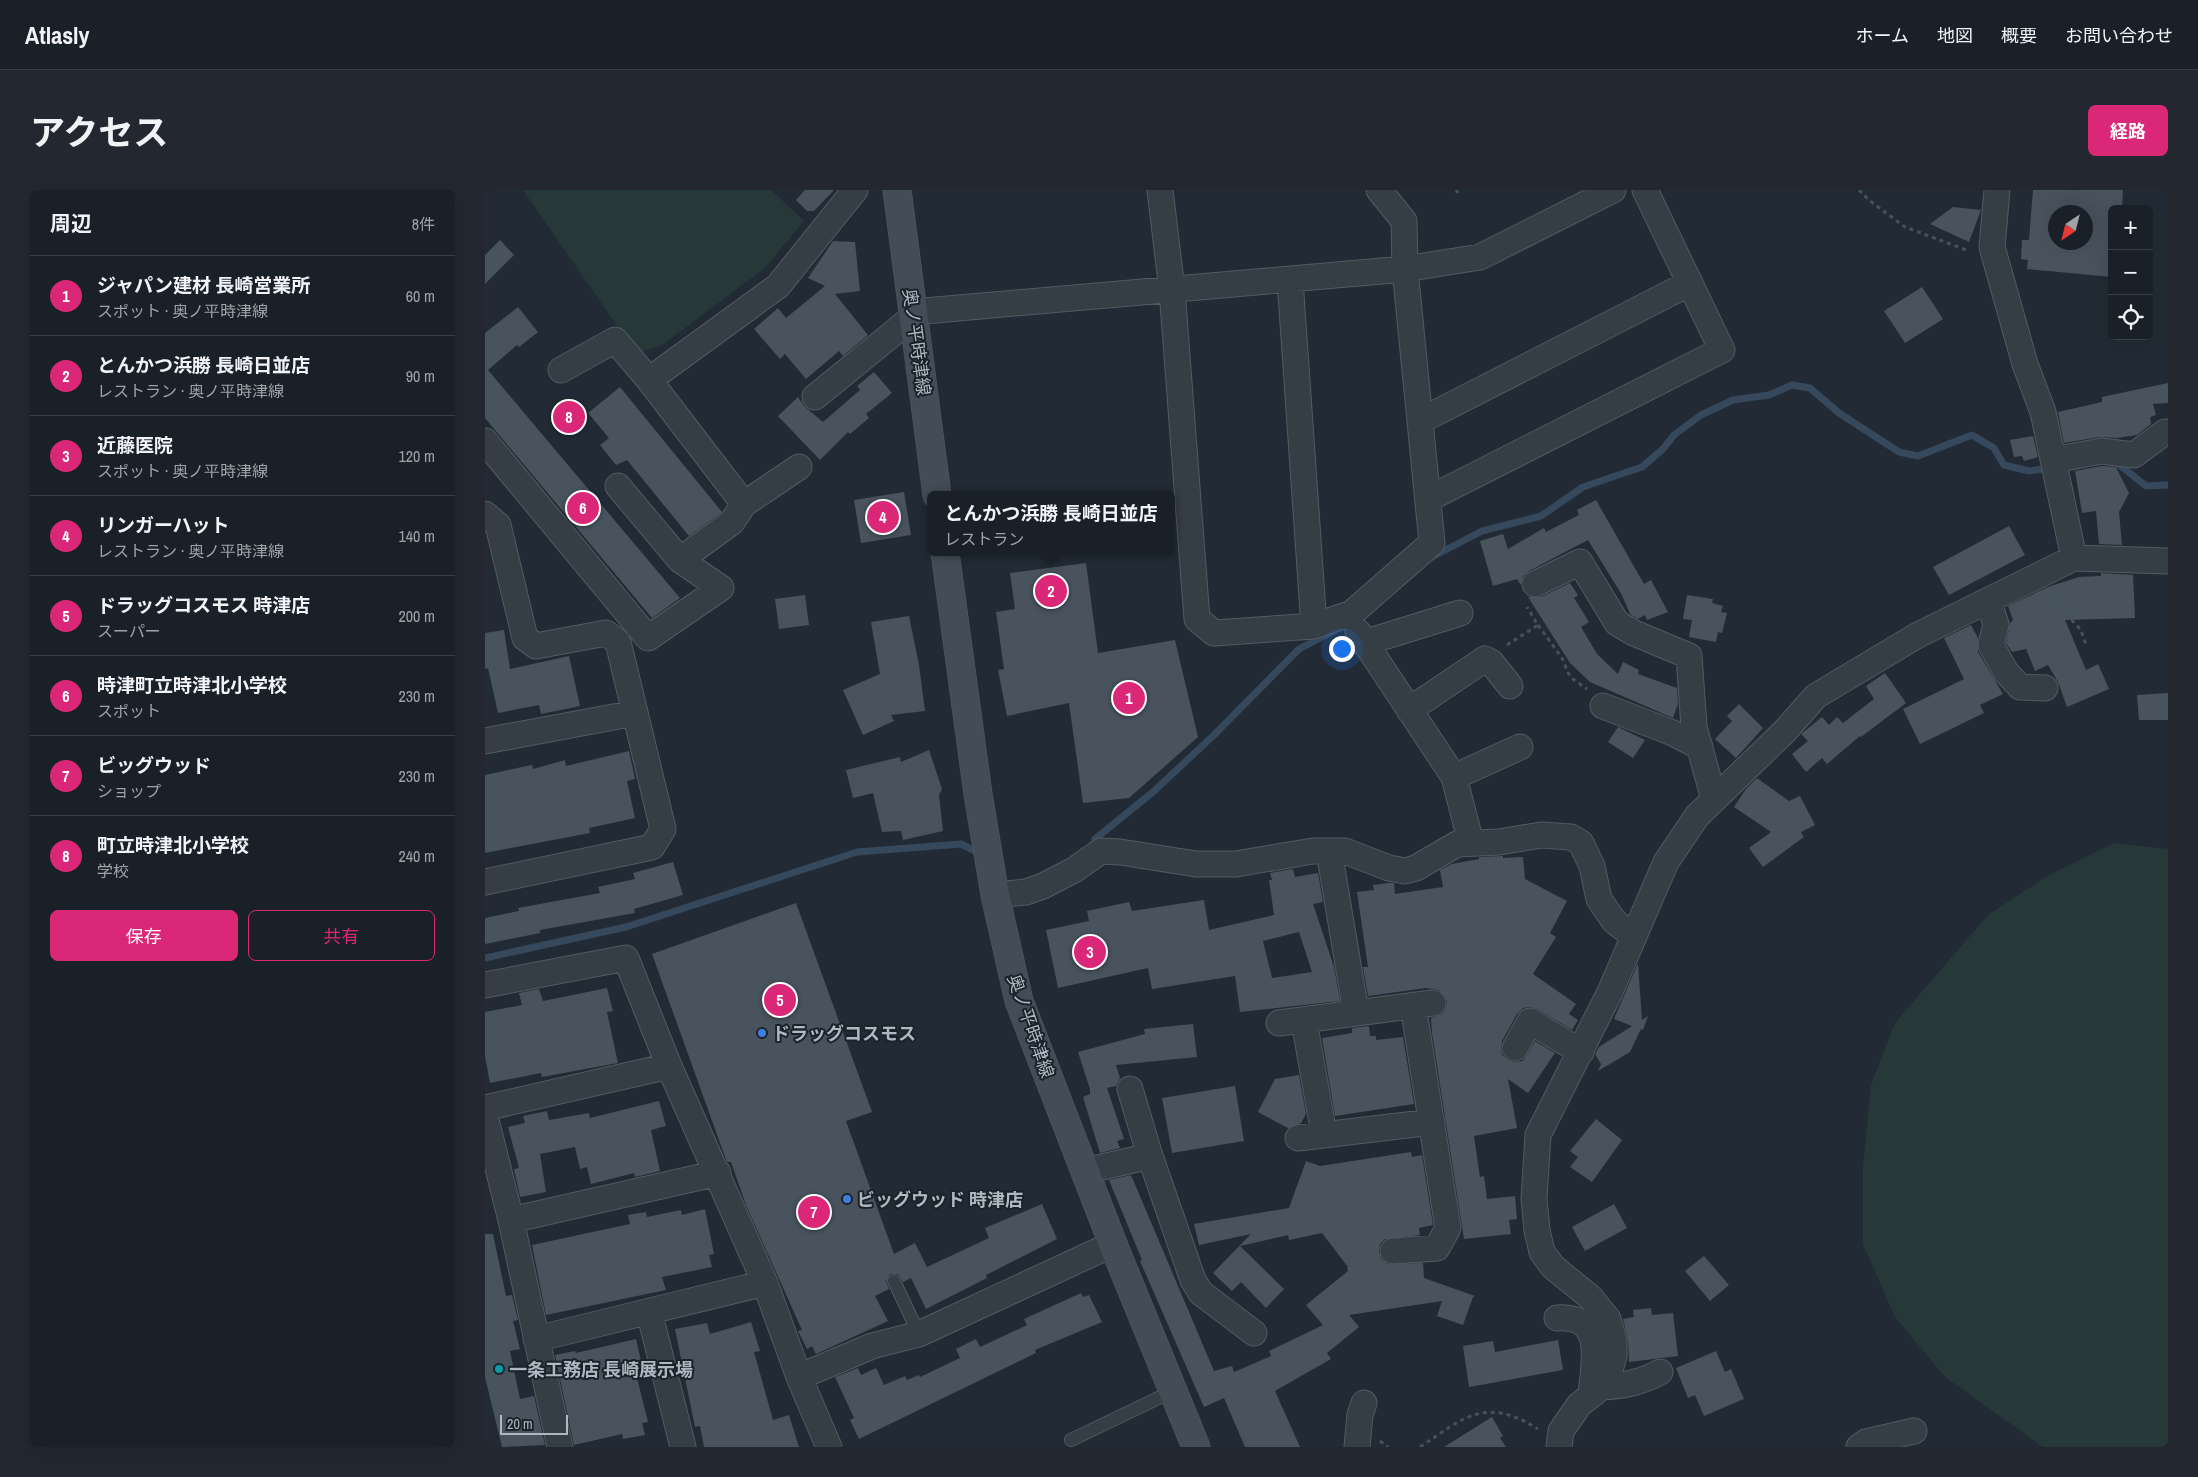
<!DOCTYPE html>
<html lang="ja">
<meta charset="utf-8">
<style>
:root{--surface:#1a2028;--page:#232830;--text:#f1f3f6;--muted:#9fa3a8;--line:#383e45;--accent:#db2777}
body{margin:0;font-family:"Archivo Narrow","Noto Sans JP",sans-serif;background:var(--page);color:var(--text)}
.controls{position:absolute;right:15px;top:15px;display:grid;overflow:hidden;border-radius:8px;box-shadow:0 5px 20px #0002}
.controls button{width:45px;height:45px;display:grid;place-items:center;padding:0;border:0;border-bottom:1px solid var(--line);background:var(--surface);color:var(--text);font:25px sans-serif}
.compass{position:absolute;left:1563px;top:15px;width:45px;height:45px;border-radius:50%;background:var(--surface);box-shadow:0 5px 20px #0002;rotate:215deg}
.scale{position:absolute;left:15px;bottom:12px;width:68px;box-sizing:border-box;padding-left:5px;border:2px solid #afb8c2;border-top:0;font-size:14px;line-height:18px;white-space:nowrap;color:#afb8c2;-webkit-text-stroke:4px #1a222a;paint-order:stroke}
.you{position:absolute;left:856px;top:458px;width:18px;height:18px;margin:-12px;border:4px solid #fff;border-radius:50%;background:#1a73e8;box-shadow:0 0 0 8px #1a73e833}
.badge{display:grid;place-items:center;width:32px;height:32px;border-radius:50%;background:var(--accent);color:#fff;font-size:16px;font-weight:700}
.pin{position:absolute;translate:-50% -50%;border:2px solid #fff;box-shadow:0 1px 5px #0006}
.popup{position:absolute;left:442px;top:301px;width:248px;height:65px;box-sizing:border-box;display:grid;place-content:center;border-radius:8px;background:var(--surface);filter:drop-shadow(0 1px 4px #0005);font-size:16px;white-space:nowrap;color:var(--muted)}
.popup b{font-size:19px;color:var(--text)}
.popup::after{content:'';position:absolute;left:50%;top:100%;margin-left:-10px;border:10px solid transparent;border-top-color:var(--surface)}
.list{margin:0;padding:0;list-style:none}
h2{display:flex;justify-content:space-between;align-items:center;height:65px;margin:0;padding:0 20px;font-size:21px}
h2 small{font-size:16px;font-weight:400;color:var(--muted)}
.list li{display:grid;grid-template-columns:32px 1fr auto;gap:15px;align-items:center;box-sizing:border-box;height:80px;padding:0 20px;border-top:1px solid var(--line)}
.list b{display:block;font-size:19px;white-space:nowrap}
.list p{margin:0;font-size:16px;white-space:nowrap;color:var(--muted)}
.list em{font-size:16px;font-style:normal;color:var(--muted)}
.actions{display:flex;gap:10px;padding:15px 20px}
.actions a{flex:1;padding:11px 0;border:1px solid var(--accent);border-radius:8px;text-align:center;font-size:18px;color:var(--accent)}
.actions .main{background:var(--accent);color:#fff}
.icon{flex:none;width:28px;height:28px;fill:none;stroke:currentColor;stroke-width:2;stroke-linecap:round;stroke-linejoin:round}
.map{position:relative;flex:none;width:1683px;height:1257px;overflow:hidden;border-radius:8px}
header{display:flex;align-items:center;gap:30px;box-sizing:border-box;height:70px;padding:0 25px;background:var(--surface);border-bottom:1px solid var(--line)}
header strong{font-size:24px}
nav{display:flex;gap:28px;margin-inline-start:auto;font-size:18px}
.intro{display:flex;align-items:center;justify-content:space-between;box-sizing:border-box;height:120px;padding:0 30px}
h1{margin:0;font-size:35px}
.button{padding:12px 22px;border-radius:8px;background:var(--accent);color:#fff;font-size:18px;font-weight:700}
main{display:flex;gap:30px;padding:0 30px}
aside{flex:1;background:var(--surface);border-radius:8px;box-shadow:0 5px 20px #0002}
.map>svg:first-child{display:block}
.green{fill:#263938}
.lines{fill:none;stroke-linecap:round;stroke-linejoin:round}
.stream{stroke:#36485b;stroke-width:7}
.building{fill:#48535e;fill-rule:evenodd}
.lane-casing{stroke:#525b63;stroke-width:14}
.street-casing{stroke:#525b63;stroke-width:27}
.secondary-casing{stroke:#525b63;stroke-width:29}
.path{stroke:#435455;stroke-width:3;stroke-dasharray:4 4;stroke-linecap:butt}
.lane{stroke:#353d45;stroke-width:12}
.street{stroke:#353d45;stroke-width:25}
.secondary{stroke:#434d58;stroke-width:28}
.shop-dot{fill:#3f7fe0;stroke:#1a222a;stroke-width:2}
.culture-dot{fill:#0f9aa8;stroke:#1a222a;stroke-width:2}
.labels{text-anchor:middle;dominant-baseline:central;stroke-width:4;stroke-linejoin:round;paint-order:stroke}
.street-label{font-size:18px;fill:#afb8c2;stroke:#1a222a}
.poi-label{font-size:18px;font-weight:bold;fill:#afb8c2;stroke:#1a222a;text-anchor:start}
</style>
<header>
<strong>Atlasly</strong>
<nav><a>ホーム</a><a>地図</a><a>概要</a><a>お問い合わせ</a></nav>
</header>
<div class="intro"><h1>アクセス</h1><a class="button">経路</a></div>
<main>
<aside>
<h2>周辺<small>8件</small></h2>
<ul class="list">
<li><span class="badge">1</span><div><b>ジャパン建材 長崎営業所</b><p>スポット · 奥ノ平時津線</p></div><em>60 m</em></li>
<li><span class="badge">2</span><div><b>とんかつ浜勝 長崎日並店</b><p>レストラン · 奥ノ平時津線</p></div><em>90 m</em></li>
<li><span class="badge">3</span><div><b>近藤医院</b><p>スポット · 奥ノ平時津線</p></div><em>120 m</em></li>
<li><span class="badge">4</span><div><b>リンガーハット</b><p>レストラン · 奥ノ平時津線</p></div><em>140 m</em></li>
<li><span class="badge">5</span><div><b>ドラッグコスモス 時津店</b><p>スーパー</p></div><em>200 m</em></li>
<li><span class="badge">6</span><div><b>時津町立時津北小学校</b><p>スポット</p></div><em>230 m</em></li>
<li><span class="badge">7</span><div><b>ビッグウッド</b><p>ショップ</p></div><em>230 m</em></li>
<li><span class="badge">8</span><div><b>町立時津北小学校</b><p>学校</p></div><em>240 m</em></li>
</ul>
<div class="actions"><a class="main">保存</a><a>共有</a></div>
</aside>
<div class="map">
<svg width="1683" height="1257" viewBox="0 0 1683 1257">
<rect width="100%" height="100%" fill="#222b35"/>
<path class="green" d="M 38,0 L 286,0 L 319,31 L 280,78 L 176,156 L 151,163 Z
M 1629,653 L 1683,659 L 1683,1257 L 1558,1257 L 1460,1187 L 1410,1127 L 1378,1054 L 1378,978 L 1386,895 L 1410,833 L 1504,724 L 1566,684 Z"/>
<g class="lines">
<path class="stream" d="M 1632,273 L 1661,296 L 1683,295
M 947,367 L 997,341 L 1056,326 L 1098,297 L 1157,277 L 1178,259 L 1189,245 L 1216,225 L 1248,210 L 1284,205 L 1307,195 L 1325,198 L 1354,223 L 1414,262 L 1433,266 L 1487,245 L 1509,258 L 1519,275 L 1544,281 L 1565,278
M 610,649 L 668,602 L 729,545 L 814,459 L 849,441
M 0,768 L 141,737 L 372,662 L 476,654 L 488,660"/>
</g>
<path class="building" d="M 320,0 L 349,0 L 329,21 L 322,21 L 311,10 Z
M 1548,0 L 1638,0 L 1637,19 L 1627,19 L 1627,87 L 1542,79 L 1543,70 L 1536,69 L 1537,50 L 1544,50 ZM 1570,22 L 1600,22 L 1600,52 L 1570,52 Z
M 1468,17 L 1496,20 L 1484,52 L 1445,34 Z
M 15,50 L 29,65 L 0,94 L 0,65 Z
M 348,51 L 370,52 L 375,101 L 350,104 L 383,145 L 358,166 L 354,161 L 321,189 L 300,164 L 295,169 L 269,139 L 293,118 L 301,128 L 340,96 L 323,88 Z
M 1437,97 L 1458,129 L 1420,153 L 1399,121 Z
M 33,117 L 53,142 L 34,157 L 32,155 L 3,180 L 195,408 L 167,428 L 0,228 L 0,143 Z
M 389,182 L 407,203 L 381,224 L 384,228 L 365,244 L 363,242 L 335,270 L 293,226 L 313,207 L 319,216 L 338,232 L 375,200 L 372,196 Z
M 1683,193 L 1683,213 L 1668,214 L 1671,225 L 1665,227 L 1666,234 L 1652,245 L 1632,248 L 1614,247 L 1579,253 L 1573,222 L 1617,212 L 1617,207 Z
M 135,197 L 237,322 L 204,346 L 142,270 L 131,275 L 115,255 L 124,248 L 103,223 Z
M 1548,246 L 1553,267 L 1539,271 L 1537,266 L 1529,267 L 1525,250 Z
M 1616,276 L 1631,277 L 1644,303 L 1634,322 L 1637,355 L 1614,354 L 1611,321 L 1597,323 L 1590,281 Z
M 419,302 L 426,345 L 376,353 L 369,310 Z
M 1111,310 L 1159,394 L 1166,390 L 1183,422 L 1162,430 L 1160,425 L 1153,429 L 1145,424 L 1137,405 L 1103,350 L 1044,381 L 1038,386 L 1036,395 L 1032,389 L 1008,396 L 995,351 L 1018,344 L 1023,359 L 1059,338 L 1061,342 L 1094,325 L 1092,320 Z
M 1524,336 L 1540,365 L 1464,405 L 1448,377 Z
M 601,373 L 613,463 L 690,450 L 713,547 L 644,608 L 598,613 L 584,513 L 522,526 L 513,480 L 519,479 L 511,422 L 530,419 L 525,383 Z
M 1616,383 L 1648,385 L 1650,428 L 1580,430 L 1601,480 L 1613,474 L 1624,499 L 1582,517 L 1573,492 L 1563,475 L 1550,481 L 1541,459 L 1527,462 L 1521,453 L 1525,433 L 1528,430 L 1523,416 L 1563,397 L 1594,387 L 1616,386 Z
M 1085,393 L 1093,405 L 1089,408 L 1104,432 L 1096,437 L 1112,464 L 1133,484 L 1138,472 L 1154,480 L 1153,484 L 1192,498 L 1193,514 L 1188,528 L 1105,492 L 1085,473 L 1043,407 L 1056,407 Z
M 320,405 L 324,435 L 294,439 L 290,409 Z
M 1202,405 L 1228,409 L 1227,413 L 1238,416 L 1236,422 L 1242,423 L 1237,443 L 1233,442 L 1231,452 L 1204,447 L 1207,430 L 1198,429 Z
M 424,426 L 434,475 L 440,521 L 406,525 L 409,531 L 378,545 L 358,500 L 395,484 L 386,432 Z
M 1486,435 L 1493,448 L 1493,462 L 1518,504 L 1495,515 L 1499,523 L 1435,554 L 1418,519 L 1479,489 L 1459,448 Z
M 19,440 L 25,479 L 84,466 L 95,516 L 56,524 L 54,515 L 13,523 L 3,478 L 0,479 L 0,443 Z
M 1400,483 L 1421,513 L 1376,547 L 1375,546 L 1342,574 L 1337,568 L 1321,582 L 1307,564 L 1323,551 L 1316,544 L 1337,527 L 1344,535 L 1352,527 L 1358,533 L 1389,509 L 1381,496 Z
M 1683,503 L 1683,530 L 1654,530 L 1652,505 Z
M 1254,514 L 1278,538 L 1251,568 L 1230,549 L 1247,531 L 1242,526 Z
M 1133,537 L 1160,550 L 1148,568 L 1123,552 Z
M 444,560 L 457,599 L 454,605 L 458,641 L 418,650 L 416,641 L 397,642 L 388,603 L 368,608 L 361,580 L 415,567 L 416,572 Z
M 144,561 L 150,589 L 142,591 L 150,628 L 104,638 L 105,643 L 0,663 L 0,585 L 47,575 L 48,579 L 80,570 L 81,576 Z
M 1272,588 L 1304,611 L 1315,606 L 1330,635 L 1316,642 L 1319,647 L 1278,677 L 1264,658 L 1286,642 L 1249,617 L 1261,599 Z
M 1018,666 L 1018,668 L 1038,667 L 1040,689 L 1082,711 L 1065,743 L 1071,747 L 1048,784 L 1091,814 L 1084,824 L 1093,830 L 1087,840 L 1052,819 L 1045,817 L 1038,818 L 1032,824 L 1017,851 L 1016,858 L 1017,865 L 1023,870 L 1030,872 L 1037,871 L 1042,865 L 1050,851 L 1070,863 L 1043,903 L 1023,889 L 1032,938 L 989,946 L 995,987 L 999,986 L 1002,1009 L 1030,1006 L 1032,1029 L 1024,1030 L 1026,1044 L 979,1049 L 947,843 L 946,828 L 957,824 L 961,818 L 962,811 L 954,800 L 941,798 L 883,806 L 878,777 L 883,777 L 872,702 L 889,700 L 888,695 L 904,693 L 909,693 L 910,704 L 958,697 L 955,680 L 967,674 L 994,669 L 994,667 Z
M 188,672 L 198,705 L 149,719 L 150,723 L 55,740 L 55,743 L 0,754 L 0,728 L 34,721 L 33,718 L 115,703 L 113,697 L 150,689 L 148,683 Z
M 808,679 L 810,687 L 833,683 L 838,712 L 828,714 L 849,777 L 855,811 L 755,822 L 750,786 L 667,799 L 663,778 L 573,798 L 561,740 L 604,731 L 602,721 L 644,712 L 647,721 L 719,710 L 724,740 L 789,725 L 784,690 L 787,690 L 785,683 ZM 814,742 L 827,782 L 787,788 L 778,751 Z
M 311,713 L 387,922 L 361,931 L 409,1064 L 430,1053 L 442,1077 L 504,1048 L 500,1038 L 557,1014 L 572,1049 L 501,1085 L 502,1088 L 441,1119 L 426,1088 L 418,1092 L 413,1084 L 405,1084 L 401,1091 L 404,1099 L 390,1106 L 403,1131 L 331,1164 L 327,1156 L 322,1159 L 313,1141 L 317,1140 L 261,1015 L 246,972 L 242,972 L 239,964 L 167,764 Z
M 1153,773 L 1157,830 L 1163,826 L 1158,840 L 1156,839 L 1145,862 L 1113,881 L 1116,874 L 1110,864 L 1114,857 L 1147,836 L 1129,829 Z
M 122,798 L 128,821 L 122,822 L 133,873 L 57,887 L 56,883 L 5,893 L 0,866 L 0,822 L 37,815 L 34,803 L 54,799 L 58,811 Z
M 708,834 L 712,867 L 631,875 L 635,888 L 631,896 L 622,898 L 639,949 L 632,951 L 635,958 L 615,963 L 598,907 L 605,904 L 605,899 L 593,862 L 660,844 L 659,839 Z
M 884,836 L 885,846 L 891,846 L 891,850 L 918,847 L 929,914 L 850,926 L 837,848 L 867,843 L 867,838 Z
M 814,885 L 821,924 L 816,933 L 803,938 L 773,922 L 790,889 Z
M 750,896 L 759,951 L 687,963 L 677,908 Z
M 174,911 L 181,936 L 166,940 L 175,981 L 150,987 L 149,983 L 106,994 L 102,977 L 95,979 L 90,957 L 55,964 L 61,1002 L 35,1007 L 29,979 L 34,978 L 23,937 L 40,933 L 38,926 L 62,921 L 64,930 L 104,923 L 105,928 Z
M 1111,929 L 1137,950 L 1107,992 L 1085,977 L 1093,967 L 1085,961 Z
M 926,962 L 927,967 L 937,965 L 948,1035 L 934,1038 L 935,1045 L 900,1049 L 895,1054 L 894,1062 L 896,1069 L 902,1074 L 938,1073 L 939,1088 L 990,1106 L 988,1107 L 978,1135 L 952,1126 L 957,1111 L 864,1125 L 874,1137 L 842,1163 L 846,1169 L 790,1201 L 815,1257 L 760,1257 L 739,1208 L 719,1217 L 655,1071 L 657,1070 L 624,990 L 646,985 L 729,1181 L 747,1176 L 749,1182 L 786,1166 L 784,1161 L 838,1135 L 821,1115 L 863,1081 L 862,1078 L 863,1077 L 837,1043 L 804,1050 L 803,1045 L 755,1056 L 799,1099 L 781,1118 L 756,1092 L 747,1101 L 728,1083 L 766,1044 L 714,1055 L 709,1034 L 804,1018 L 821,971 L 835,976 Z
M 1129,1014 L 1142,1038 L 1100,1061 L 1087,1037 Z
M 220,1019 L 229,1064 L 224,1065 L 227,1077 L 177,1087 L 181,1100 L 61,1125 L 47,1055 L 145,1034 L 143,1025 L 161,1022 L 162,1027 L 196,1020 L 197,1025 Z
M 0,1044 L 8,1044 L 21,1106 L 27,1105 L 33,1130 L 28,1131 L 35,1159 L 25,1161 L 35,1209 L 49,1206 L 60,1255 L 17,1257 L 0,1187 Z
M 1219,1066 L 1244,1095 L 1225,1111 L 1200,1081 Z
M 596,1103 L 598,1107 L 604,1105 L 617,1132 L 550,1160 L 551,1163 L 374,1249 L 365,1230 L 369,1228 L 350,1187 L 373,1178 L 376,1185 L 391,1178 L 399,1195 L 420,1186 L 422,1190 L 434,1185 L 435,1187 L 475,1168 L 471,1159 L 491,1149 L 495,1157 L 542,1135 L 539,1129 Z
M 1166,1118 L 1167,1125 L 1188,1123 L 1193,1166 L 1144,1172 L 1143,1151 L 1138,1129 L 1149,1127 L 1148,1120 Z
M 266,1132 L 275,1161 L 269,1162 L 288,1230 L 304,1225 L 314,1257 L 219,1257 L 215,1236 L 210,1237 L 190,1139 L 222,1133 L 225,1144 Z
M 151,1149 L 157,1175 L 149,1176 L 163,1232 L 157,1233 L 160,1245 L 138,1249 L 137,1244 L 89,1255 L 70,1165 L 90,1161 L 91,1163 Z
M 1073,1150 L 1078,1180 L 984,1197 L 978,1156 L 1008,1151 L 1010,1162 Z
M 1231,1161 L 1240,1182 L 1246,1179 L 1259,1209 L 1219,1226 L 1210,1205 L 1203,1208 L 1191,1178 Z
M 1007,1227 L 1018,1246 L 1015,1248 L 1021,1257 L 959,1257 Z"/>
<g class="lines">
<defs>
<path id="lane" d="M 409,1091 L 434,1144
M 586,1250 L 688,1201"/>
<path id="street" d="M 675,0 L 687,100 L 712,429 L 729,443 L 829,436
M 805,90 L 829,436 L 867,423 L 947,353 L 920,79 L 919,31 L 894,0
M 428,122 L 920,79 L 995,67 L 1128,0
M 76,180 L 130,150 L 164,190
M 330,207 L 428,127
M 935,231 L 1205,93
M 0,251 L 163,448 L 236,398 L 195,370 L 247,332 L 259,314 L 164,190 L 293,96 L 370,0
M 1569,270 L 1616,261 L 1649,265 L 1680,242
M 133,296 L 195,370
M 943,309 L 1237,160 L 1160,0
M 259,314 L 314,277
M 0,324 L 13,335 L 40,448 L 51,456 L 121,443 L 133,452 L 178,639 L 167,657 L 0,692
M 1589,368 L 1683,371
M 1050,394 L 1095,372 L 1132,433 L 1149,443 L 1204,466 L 1209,537 L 1229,609
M 1503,411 L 1511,434 L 1506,455 L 1521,482 L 1535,497 L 1560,498
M 873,442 L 969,587 L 986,653
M 879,453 L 975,423
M 1118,516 L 1188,543 L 1215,557
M 924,520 L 1000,469 L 1006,472 L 1025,496
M 0,551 L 150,523
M 969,587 L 1035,557
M 844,661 L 871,822
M 510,705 L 541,702 L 558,696 L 589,680 L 616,661 L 635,662 L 711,674 L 751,674 L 828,661 L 860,661 L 904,678 L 920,681 L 931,678 L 972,654 L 1014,652 L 1056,645 L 1086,647 L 1096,653 L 1107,676 L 1114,709 L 1129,731 L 1148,746
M 0,795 L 141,768 L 184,876 L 280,1093 L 314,1187 L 344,1257
M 819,831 L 839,944
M 794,833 L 948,813
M 1030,858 L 1045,831 L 1096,862
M 645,899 L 665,966 L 708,1090 L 716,1103 L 769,1143
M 0,918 L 184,876
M 0,926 L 26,1030 L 75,1257
M 813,948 L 947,932
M 600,981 L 665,966
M 26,1030 L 233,983
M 908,1061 L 952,1058 L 963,1038 L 928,815
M 164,1121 L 198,1257
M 1072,1128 C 1121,1125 1109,1172 1106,1204
M 51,1149 L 280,1093
M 314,1187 L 387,1156 L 434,1144 L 628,1054
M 1115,1197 C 1138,1196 1155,1193 1175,1182
M 872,1257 L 875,1225 L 879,1213
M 1074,1257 L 1076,1241 L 1094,1215 L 1113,1200 L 1123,1187 L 1129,1166 L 1129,1151 L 1123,1129 L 1105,1107 L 1068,1077 L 1057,1062 L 1052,1040 L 1049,1009 L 1053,945 L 1125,802 L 1181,672 L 1212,626 L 1300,541 L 1331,506 L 1433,445 L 1589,368 L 1558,222 L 1540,174 L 1507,57 L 1512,0
M 1374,1257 L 1381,1252 L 1429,1241"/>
<path id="secondary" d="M 412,0 L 452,305
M 460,362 L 493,604 L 510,705 L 534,811 L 628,1054 L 711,1257"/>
</defs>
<use href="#lane" class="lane-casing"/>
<use href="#street" class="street-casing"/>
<use href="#secondary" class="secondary-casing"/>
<path class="path" d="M 971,0 L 973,3
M 1374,0 L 1385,11 L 1420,37 L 1484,61
M 1574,401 L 1582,425 L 1596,440 L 1601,455
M 1053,435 L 1077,468 L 1085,487 L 1102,499
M 1022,455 L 1053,435 L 1042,417
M 895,1251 L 903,1257
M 935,1257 C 980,1227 1000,1206 1053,1239"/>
<use href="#lane" class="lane"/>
<use href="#street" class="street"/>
<use href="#secondary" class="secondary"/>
</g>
<g class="shop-dot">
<circle cx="277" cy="843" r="5"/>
<circle cx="362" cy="1009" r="5"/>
</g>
<circle class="culture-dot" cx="14" cy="1179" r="5"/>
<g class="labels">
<g class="street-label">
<text transform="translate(432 152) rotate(82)">奥ノ平時津線</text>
<text transform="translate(546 836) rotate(71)">奥ノ平時津線</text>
</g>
<g class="poi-label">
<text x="287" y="843">ドラッグコスモス</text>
<text x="372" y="1009">ビッグウッド 時津店</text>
<text x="24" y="1179">一条工務店 長崎展示場</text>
</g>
</g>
</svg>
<div class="controls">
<button>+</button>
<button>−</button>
<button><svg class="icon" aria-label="locate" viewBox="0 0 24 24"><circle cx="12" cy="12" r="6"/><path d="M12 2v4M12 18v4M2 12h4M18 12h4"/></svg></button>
</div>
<svg class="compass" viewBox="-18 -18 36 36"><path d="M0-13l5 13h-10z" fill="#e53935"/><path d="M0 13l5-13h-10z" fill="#9fa3a8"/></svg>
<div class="scale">20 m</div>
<div class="you"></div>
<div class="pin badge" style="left:644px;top:508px">1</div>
<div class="pin badge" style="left:566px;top:401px">2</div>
<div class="popup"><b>とんかつ浜勝 長崎日並店</b>レストラン</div>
<div class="pin badge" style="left:605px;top:762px">3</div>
<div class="pin badge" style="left:398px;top:327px">4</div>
<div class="pin badge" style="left:295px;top:810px">5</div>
<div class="pin badge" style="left:98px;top:318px">6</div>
<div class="pin badge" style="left:329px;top:1022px">7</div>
<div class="pin badge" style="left:84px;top:227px">8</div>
</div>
</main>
